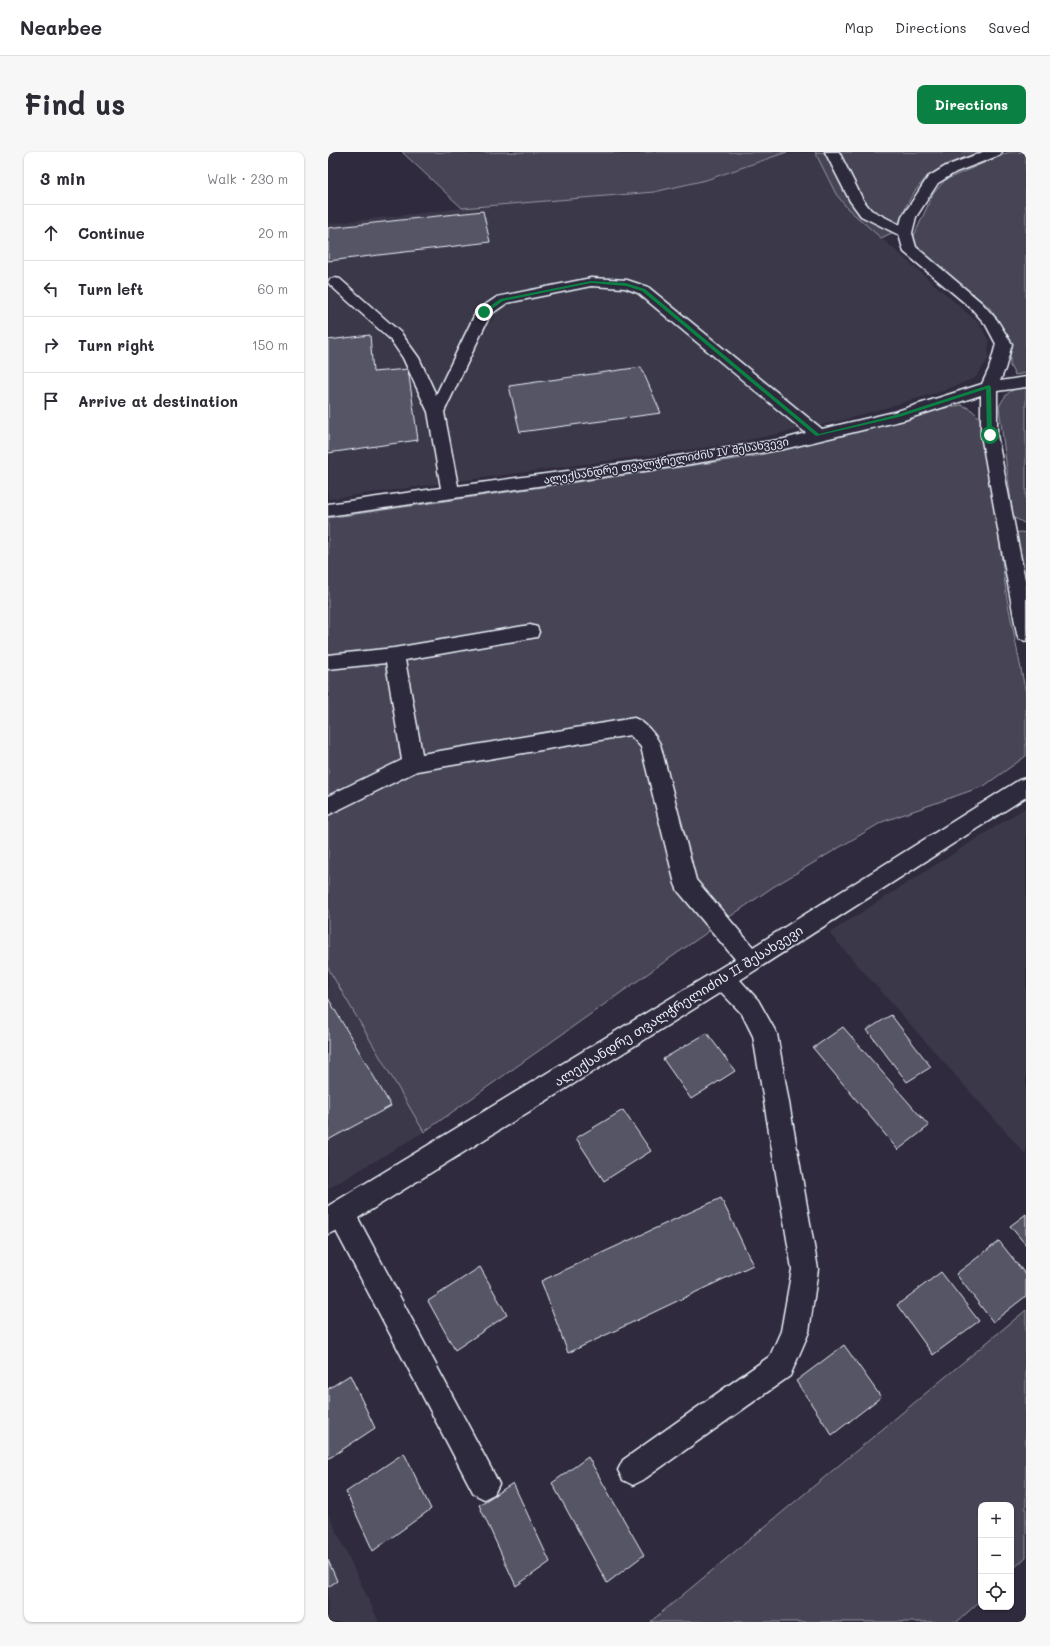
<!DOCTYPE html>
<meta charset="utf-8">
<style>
:root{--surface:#fff;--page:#f7f7f7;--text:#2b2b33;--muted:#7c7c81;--line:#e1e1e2;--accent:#0b8043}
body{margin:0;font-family:Mali,"Noto Sans Georgian",sans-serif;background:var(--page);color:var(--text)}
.controls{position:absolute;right:12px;bottom:12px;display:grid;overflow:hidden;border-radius:8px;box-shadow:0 1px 3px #0004}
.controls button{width:36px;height:36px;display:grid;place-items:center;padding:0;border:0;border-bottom:1px solid var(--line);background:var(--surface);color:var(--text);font:20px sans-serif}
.stop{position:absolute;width:12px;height:12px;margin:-9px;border:3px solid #0b8043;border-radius:50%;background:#fff}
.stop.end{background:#0b8043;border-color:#fff;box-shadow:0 1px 4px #0008}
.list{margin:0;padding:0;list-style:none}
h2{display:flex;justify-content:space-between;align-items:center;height:52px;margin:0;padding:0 16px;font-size:17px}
h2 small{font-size:13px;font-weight:400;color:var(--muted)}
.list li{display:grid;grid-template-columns:26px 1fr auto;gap:12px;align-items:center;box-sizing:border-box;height:56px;padding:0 16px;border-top:1px solid var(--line)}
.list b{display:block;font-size:15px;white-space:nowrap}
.list em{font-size:13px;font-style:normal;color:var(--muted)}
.icon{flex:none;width:22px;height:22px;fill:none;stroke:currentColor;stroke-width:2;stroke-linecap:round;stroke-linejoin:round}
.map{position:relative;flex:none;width:698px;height:1470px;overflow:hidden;border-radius:8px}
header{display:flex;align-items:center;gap:24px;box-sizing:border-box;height:56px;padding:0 20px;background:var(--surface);border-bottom:1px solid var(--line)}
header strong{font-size:19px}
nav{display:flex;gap:22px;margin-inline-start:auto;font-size:14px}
.intro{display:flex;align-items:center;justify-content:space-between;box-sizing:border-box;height:96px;padding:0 24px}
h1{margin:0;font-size:28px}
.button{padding:10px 18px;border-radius:8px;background:var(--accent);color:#fff;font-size:14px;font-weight:700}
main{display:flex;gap:24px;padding:0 24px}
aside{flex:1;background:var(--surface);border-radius:8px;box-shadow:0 1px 3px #0004}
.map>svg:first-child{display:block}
.built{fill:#3b3749}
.green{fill:#464455;stroke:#979aa6}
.building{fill:#575565;stroke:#e8f1f8}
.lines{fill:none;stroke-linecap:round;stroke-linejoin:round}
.minor-casing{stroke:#e8f1f8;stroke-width:3}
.minor{fill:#2f2a3d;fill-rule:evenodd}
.route{fill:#0b8043}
.labels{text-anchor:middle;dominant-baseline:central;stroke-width:3;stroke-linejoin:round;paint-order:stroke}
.far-street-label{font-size:11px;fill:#e8f1f8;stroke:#2f2a3d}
.street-label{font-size:13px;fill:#e8f1f8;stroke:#2f2a3d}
</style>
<header>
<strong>Nearbee</strong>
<nav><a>Map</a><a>Directions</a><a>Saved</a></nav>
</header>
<div class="intro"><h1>Find us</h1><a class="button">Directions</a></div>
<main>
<aside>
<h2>3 min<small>Walk · 230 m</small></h2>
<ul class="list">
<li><svg class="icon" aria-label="ahead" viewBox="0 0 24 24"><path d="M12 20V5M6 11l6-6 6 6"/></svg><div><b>Continue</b></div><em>20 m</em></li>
<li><svg class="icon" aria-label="left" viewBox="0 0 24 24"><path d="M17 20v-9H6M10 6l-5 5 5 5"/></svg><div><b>Turn left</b></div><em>60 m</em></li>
<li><svg class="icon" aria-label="right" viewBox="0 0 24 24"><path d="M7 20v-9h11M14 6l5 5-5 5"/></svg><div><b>Turn right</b></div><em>150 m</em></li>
<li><svg class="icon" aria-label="arrive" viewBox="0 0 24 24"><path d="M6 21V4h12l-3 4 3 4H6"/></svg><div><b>Arrive at destination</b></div></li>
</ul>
</aside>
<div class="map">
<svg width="698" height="1470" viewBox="0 0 698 1470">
<rect width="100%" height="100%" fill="#2f2a3d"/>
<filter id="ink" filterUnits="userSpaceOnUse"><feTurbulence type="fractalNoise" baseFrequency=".025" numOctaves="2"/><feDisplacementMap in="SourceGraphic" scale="8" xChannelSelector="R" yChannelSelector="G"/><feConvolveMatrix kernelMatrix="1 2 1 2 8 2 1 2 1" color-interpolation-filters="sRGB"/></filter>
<g filter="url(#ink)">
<path class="built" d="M 459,0 L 487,0 L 508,42 L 520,57 L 651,171 L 661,189 L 660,208 L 647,226 L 615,239 L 512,269 L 396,293 L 0,347 L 0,72 L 134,56 L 326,40 L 378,28 Z
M 698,655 L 698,1003 L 501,781 Z
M 0,816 L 96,980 L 0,1037 Z
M 0,1361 L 51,1470 L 0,1470 Z"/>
<path class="green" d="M 74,0 L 459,0 L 378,28 L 326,40 L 134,56 Z
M 487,0 L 652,0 C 640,5 626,9 614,15 C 589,28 577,53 568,79 L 553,86 L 520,57 L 508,42 Z
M 681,0 L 698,0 L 698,221 L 687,223 L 682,214 L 682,187 L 661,155 L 588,96 L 584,88 L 605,42 L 617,28 Z
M 698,234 L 698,372 L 685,365 L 671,255 C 677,242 683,236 698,234 Z
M 633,253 C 645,257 649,262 656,273 L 679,447 L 698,542 L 698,604 L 656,634 L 554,670 L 445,735 L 332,813 L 96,980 L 0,816 L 0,366 L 429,304 L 612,257 Z
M 693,380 L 698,381 L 698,441 L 686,381 Z
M 698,1158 L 698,1405 L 683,1419 L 683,1353 L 653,1353 L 653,1448 L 629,1470 L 322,1470 Z"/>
<path class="building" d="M 155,59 L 162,90 L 0,109 L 0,76 Z
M 42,183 L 45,220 L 80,217 L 90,288 L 0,301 L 0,188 Z
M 313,215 L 333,261 L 192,280 L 181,234 Z
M 0,846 L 63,954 L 0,988 Z
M 563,863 L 603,915 L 579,930 L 539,878 Z
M 515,875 L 601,974 L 570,998 L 485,896 Z
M 379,881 L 407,919 L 363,947 L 335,907 Z
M 295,958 L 323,999 L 276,1029 L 248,986 Z
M 393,1046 L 425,1113 L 240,1201 L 213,1129 Z
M 698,1062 L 698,1093 L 682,1074 Z
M 671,1089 L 698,1123 L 698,1144 L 665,1170 L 628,1122 Z
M 152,1115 L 179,1163 L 127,1198 L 100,1149 Z
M 613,1120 L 651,1169 L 605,1203 L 569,1153 Z
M 516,1193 L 553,1245 L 504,1283 L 468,1229 Z
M 22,1223 L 47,1276 L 0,1307 L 0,1237 Z
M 76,1301 L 103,1357 L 45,1399 L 18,1340 Z
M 260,1305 L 316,1403 L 279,1431 L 224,1331 Z
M 185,1331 L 222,1410 L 188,1434 L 151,1353 Z
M 0,1408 L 9,1429 L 0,1435 Z"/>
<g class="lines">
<defs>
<path id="minor" d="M 497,0 L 511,0 L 535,48 L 543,58 L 572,73 L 574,65 L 600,25 L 618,14 L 655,0 L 674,0 L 672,3 L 628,20 L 610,31 L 588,65 L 584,81 L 588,95 L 654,151 L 669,168 L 684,192 L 677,217 L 672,229 L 698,225 L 698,235 L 669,239 L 669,283 L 698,433 L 698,489 L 691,487 L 689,482 L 653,283 L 653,243 L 576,268 L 456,297 L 343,315 L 0,364 L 0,352 L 113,336 L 100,260 L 75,206 L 62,187 L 2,133 L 0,130 L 2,127 L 7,126 L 12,127 L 73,181 L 91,206 L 108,243 L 148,160 L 151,157 L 169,145 L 263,126 L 299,128 L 320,135 L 494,277 L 566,260 L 654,232 L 661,217 L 668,192 L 658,173 L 644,157 L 576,100 L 571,83 L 533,64 L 522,49 ZM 263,134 L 297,136 L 310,141 L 478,281 L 456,287 L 343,305 L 130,334 L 116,260 L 162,163 L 179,151 Z
M 202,473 L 209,475 L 211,480 L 209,485 L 77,508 L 94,602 L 306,566 C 317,570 327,582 332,592 L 368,728 L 425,795 L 691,628 L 698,626 L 698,645 L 412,828 L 430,848 L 449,882 L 490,1117 L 481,1180 L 462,1224 L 315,1328 L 305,1333 L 295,1328 L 290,1318 L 295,1308 L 442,1204 L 453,1179 L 464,1117 L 425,884 L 414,862 L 393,840 L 30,1066 L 166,1322 L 171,1332 L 166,1342 L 156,1347 L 146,1342 L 8,1079 L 0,1082 L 0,1054 L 407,807 L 350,739 L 347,732 L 313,595 L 302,583 L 89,619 L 0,663 L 0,644 L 74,608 L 58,511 L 0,517 L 0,503 L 66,496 Z"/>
</defs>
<use href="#minor" class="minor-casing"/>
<use href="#minor" class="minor"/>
</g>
</g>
<path class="route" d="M 263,129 L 298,131 L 317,137 L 491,282 L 568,263 L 661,233 L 663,235 L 664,283 L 662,284 L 659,283 L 658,237 L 571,265 L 488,284 L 314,139 L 298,134 L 263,131 L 175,149 L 158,161 L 154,160 L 172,147 Z"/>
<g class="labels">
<g class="far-street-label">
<text transform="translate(338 308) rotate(-9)">ალექსანდრე თვალჭრელიძის IV შესახვევი</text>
</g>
<g class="street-label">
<text transform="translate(350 853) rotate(-32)">ალექსანდრე თვალჭრელიძის II შესახვევი</text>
</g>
</g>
</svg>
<div class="controls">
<button>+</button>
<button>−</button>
<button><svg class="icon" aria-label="locate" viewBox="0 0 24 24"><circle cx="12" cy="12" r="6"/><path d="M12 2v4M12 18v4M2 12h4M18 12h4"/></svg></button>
</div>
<div class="stop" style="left:662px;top:283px"></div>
<div class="stop end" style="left:156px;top:160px"></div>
</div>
</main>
